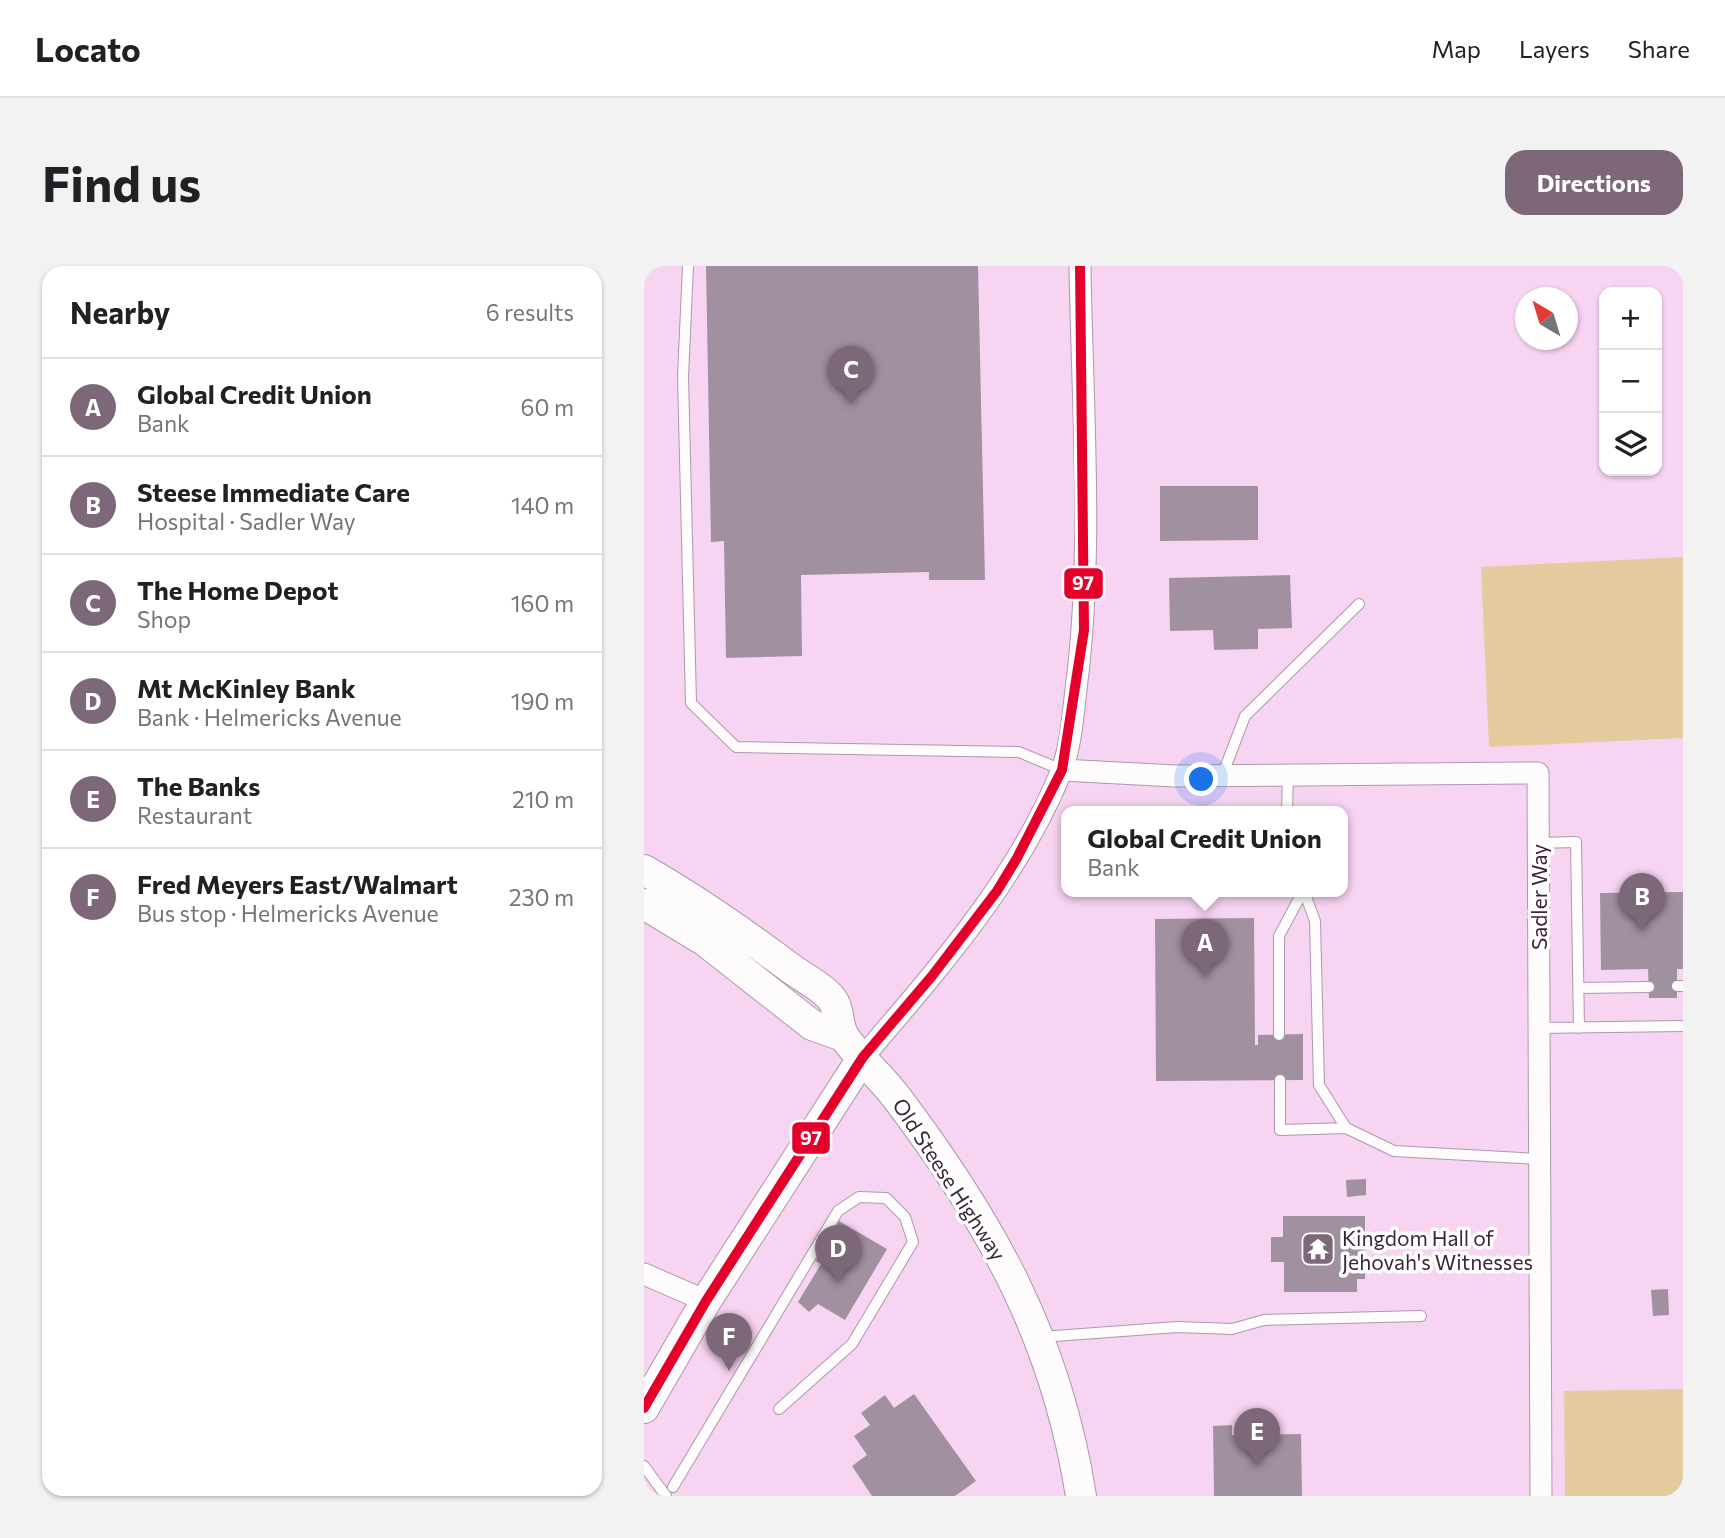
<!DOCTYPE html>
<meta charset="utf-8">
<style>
:root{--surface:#fff;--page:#f2f2f2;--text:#202124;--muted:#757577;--line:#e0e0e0;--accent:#7c6879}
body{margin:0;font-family:Commissioner,sans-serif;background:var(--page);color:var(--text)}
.controls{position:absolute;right:21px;top:21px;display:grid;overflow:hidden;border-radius:14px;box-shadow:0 2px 5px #0004}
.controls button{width:63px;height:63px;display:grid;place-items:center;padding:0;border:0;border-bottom:2px solid var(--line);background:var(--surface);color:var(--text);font:35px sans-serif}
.compass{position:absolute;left:871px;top:21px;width:63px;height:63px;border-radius:50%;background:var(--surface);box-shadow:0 2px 5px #0004;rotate:322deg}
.you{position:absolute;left:558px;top:514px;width:24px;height:24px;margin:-18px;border:5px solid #fff;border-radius:50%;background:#1a73e8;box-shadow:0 0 0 10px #1a73e833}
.badge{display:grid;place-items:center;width:46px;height:46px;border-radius:50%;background:var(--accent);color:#fff;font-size:23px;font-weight:700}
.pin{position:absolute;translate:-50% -58px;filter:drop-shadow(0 2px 4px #0008)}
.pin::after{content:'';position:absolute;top:37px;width:24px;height:21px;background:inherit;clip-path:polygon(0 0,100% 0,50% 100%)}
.popup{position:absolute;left:417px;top:540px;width:287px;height:91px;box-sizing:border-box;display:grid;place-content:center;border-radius:14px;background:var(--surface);filter:drop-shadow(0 2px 5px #0005);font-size:23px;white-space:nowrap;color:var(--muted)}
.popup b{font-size:26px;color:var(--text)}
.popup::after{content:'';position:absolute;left:50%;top:100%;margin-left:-14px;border:14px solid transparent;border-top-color:var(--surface)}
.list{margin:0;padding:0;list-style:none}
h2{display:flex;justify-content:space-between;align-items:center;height:91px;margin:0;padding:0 28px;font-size:30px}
h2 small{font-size:23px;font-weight:400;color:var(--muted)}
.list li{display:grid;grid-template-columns:46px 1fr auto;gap:21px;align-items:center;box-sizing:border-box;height:98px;padding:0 28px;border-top:2px solid var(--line)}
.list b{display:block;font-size:26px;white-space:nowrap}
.list p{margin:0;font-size:23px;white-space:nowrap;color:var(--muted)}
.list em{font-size:23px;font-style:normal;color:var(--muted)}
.icon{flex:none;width:38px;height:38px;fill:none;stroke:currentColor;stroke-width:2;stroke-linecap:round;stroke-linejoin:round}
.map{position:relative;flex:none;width:1039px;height:1230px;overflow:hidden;border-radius:21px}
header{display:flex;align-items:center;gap:42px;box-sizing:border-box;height:98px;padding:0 35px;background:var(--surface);border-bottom:2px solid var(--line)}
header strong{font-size:33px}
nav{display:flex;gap:38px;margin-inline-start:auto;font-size:24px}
.intro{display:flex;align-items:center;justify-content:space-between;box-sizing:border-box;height:168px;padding:0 42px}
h1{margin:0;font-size:49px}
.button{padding:18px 32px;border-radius:21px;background:var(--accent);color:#fff;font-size:24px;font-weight:700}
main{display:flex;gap:42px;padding:0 42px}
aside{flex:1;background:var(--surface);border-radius:21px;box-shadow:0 2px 5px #0004}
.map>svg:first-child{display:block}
.built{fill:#f8d4f3;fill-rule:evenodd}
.green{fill:#e4cb9d}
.building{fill:#a1909f}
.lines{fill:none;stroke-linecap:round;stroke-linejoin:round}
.lane-casing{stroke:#ab9aa9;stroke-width:12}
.street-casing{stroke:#ab9aa9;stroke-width:23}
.secondary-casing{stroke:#ab9aa9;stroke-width:32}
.lane{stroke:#fefbfd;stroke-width:10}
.street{stroke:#fefbfd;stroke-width:21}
.secondary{stroke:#fefbfd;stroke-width:30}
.bus-1-casing{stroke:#fff;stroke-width:16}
.bus-1{stroke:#e4002b;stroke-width:10}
.labels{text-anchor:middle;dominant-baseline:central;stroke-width:7;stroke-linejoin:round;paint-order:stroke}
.street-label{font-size:21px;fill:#3b2538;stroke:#fff}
.poi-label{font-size:21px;fill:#3b2538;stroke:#fff;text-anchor:start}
.line-badge{stroke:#fff;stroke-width:2.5}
.badge-label{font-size:19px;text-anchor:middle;font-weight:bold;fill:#fff}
</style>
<header>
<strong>Locato</strong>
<nav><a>Map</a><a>Layers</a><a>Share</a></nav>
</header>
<div class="intro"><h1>Find us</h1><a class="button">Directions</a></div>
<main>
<aside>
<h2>Nearby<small>6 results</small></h2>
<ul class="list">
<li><span class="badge">A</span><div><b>Global Credit Union</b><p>Bank</p></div><em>60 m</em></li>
<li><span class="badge">B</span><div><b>Steese Immediate Care</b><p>Hospital · Sadler Way</p></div><em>140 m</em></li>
<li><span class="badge">C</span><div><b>The Home Depot</b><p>Shop</p></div><em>160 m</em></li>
<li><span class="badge">D</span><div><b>Mt McKinley Bank</b><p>Bank · Helmericks Avenue</p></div><em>190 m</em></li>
<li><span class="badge">E</span><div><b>The Banks</b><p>Restaurant</p></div><em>210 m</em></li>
<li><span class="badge">F</span><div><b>Fred Meyers East/Walmart</b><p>Bus stop · Helmericks Avenue</p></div><em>230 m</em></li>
</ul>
</aside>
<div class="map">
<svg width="1039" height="1230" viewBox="0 0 1039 1230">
<rect width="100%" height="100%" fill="#f5e3f2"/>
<path class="built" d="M 0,0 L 1039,0 L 1039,1230 L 0,1230 ZM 960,26 L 1013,26 L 1013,205 L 960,205 ZM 881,32 L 923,32 L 923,74 L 881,74 ZM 423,545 L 699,545 L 699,625 L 423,625 Z"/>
<path class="green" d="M 1039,291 L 1039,472 L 845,481 L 837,301 Z
M 1039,1123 L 1039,1230 L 921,1230 L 920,1125 Z"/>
<path class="building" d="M 62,0 L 334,0 L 341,314 L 285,314 L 285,306 L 157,309 L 158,390 L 82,392 L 80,275 L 67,276 Z
M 516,220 L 614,220 L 614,274 L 516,275 Z
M 646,309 L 648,362 L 614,363 L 614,383 L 570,384 L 569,364 L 526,365 L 525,312 Z
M 1039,626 L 1039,703 L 1033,703 L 1033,732 L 1005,732 L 1004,703 L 957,704 L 956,627 Z
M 610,652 L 611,779 L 614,779 L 614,769 L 659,768 L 659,814 L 512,815 L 511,653 Z
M 722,913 L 722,929 L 703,931 L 702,914 Z
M 639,950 L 721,950 L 721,1013 L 713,1013 L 713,1026 L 640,1026 L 640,996 L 627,996 L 627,971 L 639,971 Z
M 195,955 L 243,983 L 201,1054 L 174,1038 L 165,1046 L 154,1036 L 177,998 L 172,995 Z
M 1024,1023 L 1025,1049 L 1009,1050 L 1007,1024 Z
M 270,1128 L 332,1215 L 311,1230 L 228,1230 L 208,1200 L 223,1189 L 210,1170 L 226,1159 L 217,1147 L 241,1129 L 250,1142 Z
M 588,1159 L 588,1169 L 657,1168 L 658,1230 L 570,1230 L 569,1160 Z"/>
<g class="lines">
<defs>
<path id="lane" d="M 44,0 L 39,110 L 47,437 L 92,481 L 375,486 L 418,504
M 578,510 L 601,450 L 715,338
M 643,545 L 644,509
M 894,577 L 932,576 L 935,762
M 660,625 L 671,655 L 675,819 L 702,862 L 750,885 L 895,893
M 1033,720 L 1039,720
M 936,722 L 1005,721
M 894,762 L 1039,760
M 635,769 L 635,670 L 659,625
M 636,814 L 636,864 L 702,862
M 397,1071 L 533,1061 L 588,1063 L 620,1054 L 777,1050
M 0,1200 L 22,1230
M 29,1221 L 194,945 L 215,931 L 242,932 L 261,951 L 269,976 L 208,1078 L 135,1143"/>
<path id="street" d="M 418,504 L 531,510 L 894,507 L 897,1230
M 219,791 C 294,703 373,614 417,506 C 427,481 429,449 432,423 C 450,286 438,138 436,0
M 0,1008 L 62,1035"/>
<path id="secondary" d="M 0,604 C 51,633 98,666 145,701 C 158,711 177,720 187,732 C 196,742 193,761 201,772 C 216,793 237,811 253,832 C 348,958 412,1072 437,1230
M 0,638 L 61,675 L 168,759 L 199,770
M 0,1142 L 62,1035 L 219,791"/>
</defs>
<use href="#lane" class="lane-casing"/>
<use href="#street" class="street-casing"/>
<use href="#secondary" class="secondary-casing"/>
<use href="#lane" class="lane"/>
<use href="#street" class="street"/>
<use href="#secondary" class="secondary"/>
<defs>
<path id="bus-1" d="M 0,1142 L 62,1035 L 219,791 L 288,710 L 353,625 L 373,592 L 418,504 L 440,364 L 436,0"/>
</defs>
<use href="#bus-1" class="bus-1-casing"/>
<use href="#bus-1" class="bus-1"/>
</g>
<defs>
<symbol id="temple-square" viewBox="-11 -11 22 22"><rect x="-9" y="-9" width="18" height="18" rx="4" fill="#7c6879" stroke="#fff"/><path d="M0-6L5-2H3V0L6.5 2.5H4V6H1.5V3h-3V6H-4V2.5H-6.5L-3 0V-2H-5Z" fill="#fff"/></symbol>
</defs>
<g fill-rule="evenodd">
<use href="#temple-square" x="655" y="964" width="38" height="38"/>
</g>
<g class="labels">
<g class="street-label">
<text transform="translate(894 631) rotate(-90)">Sadler Way</text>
<text transform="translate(306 913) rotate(57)">Old Steese Highway</text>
</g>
<g class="poi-label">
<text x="698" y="971">Kingdom Hall of<tspan x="698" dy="24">Jehovah's Witnesses</tspan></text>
</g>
</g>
<g class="line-badge">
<rect x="419" y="301" width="41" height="33" rx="7" fill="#e4002b"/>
<rect x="147" y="855" width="40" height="34" rx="7" fill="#e4002b"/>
</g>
<g class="badge-label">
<text x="439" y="324">97</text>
<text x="167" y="879">97</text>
</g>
</svg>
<div class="controls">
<button>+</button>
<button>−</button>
<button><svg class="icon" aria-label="layers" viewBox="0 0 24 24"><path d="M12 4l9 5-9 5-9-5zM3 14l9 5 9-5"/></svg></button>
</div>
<svg class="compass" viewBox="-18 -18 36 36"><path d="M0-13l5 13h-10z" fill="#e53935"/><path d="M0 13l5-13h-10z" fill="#757577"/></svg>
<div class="you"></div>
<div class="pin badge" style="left:561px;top:711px">A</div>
<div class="popup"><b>Global Credit Union</b>Bank</div>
<div class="pin badge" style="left:998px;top:665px">B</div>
<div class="pin badge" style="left:207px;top:138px">C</div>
<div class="pin badge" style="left:194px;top:1017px">D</div>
<div class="pin badge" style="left:613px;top:1200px">E</div>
<div class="pin badge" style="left:85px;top:1105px">F</div>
</div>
</main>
